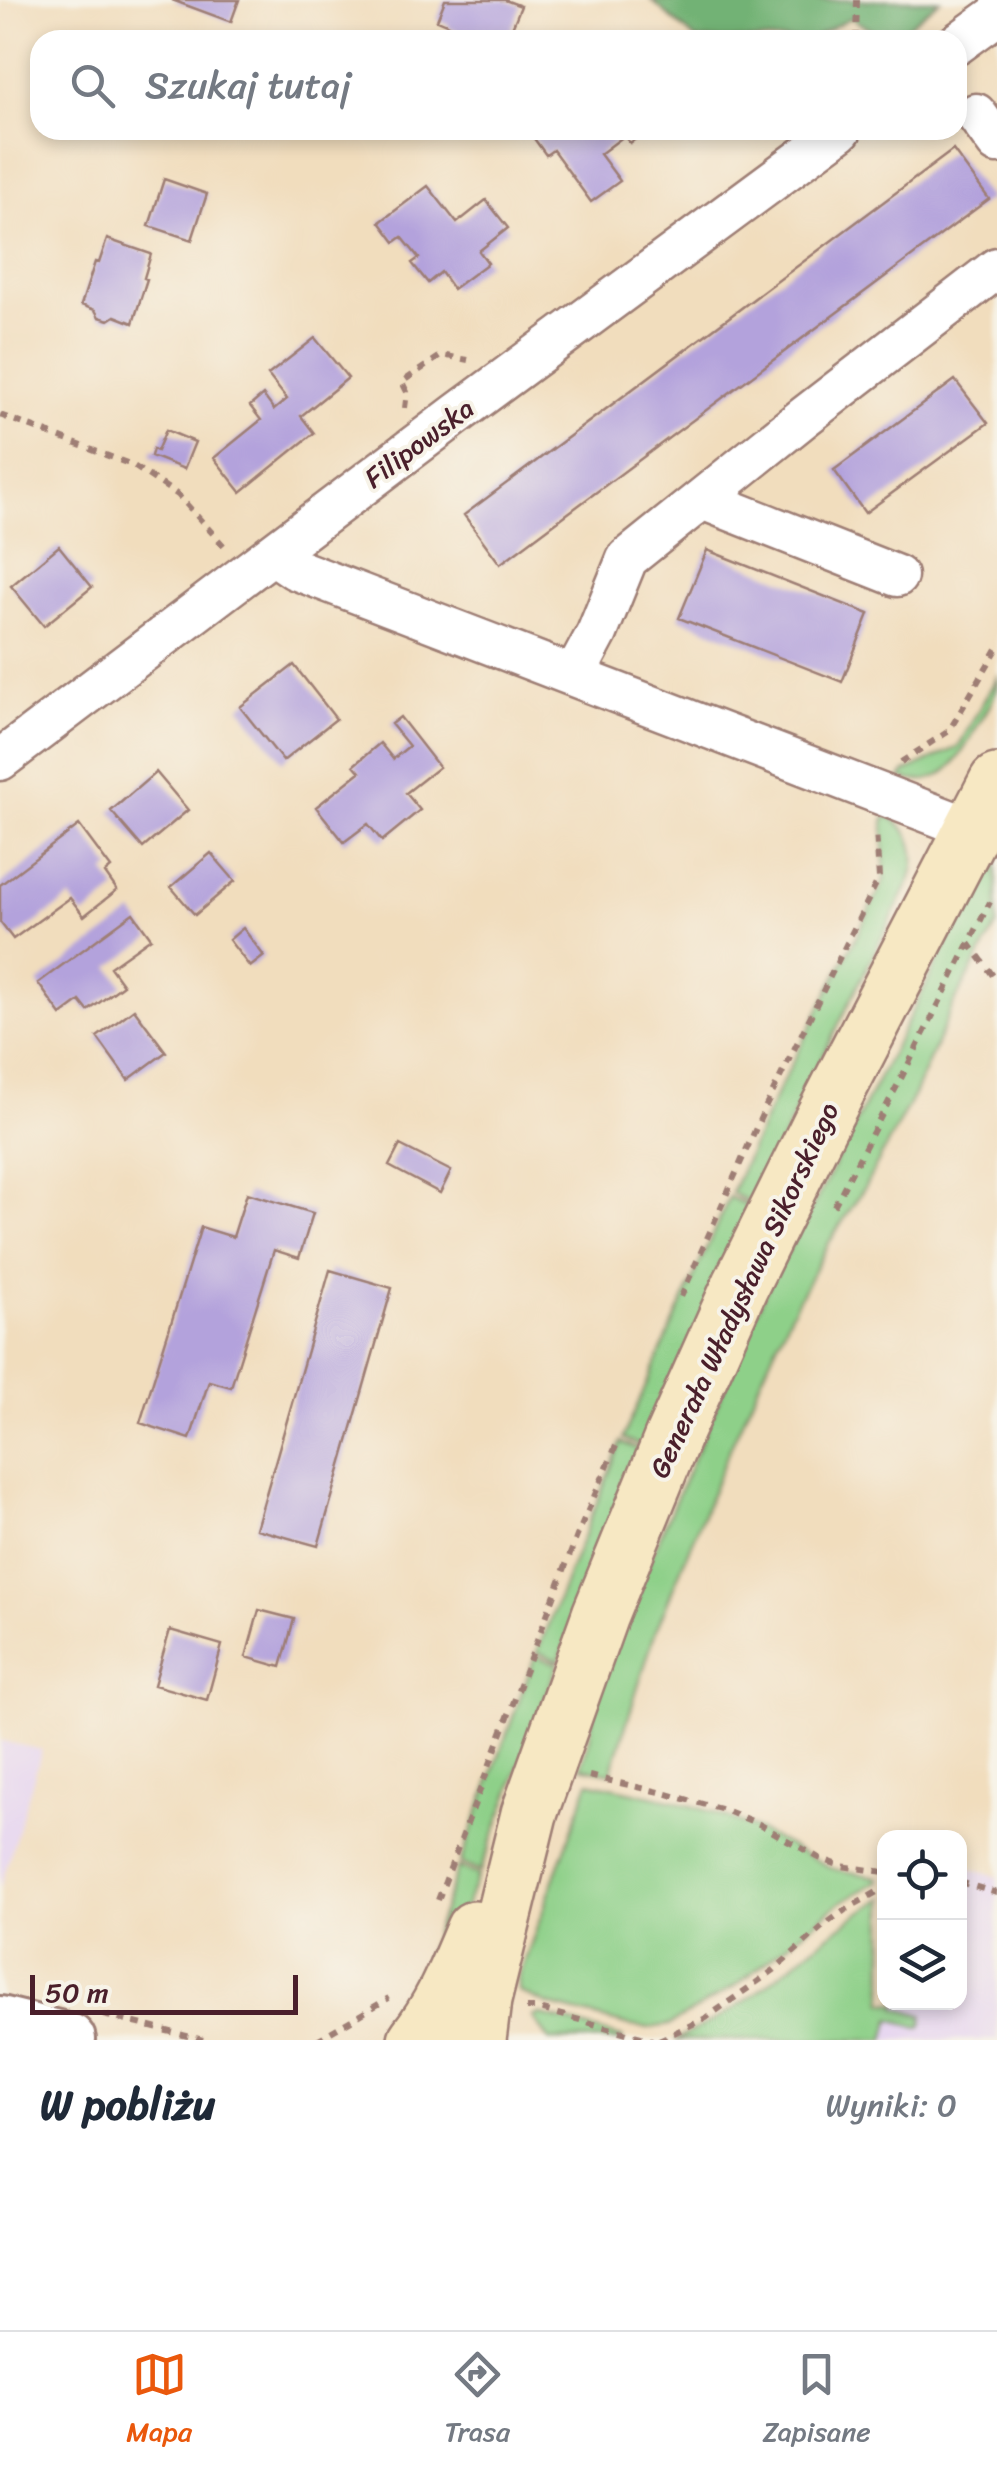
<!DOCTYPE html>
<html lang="pl">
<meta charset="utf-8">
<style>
:root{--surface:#fff;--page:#f6f6f7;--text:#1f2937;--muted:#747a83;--line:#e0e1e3;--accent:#ea580c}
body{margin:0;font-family:Sriracha,sans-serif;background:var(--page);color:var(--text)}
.controls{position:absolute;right:30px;bottom:30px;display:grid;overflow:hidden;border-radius:20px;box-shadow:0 5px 15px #0003}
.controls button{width:90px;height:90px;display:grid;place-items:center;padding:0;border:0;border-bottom:2px solid var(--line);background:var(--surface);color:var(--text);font:50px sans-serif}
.scale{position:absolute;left:30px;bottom:25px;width:268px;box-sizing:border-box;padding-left:10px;border:5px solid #4a1f2b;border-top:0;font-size:28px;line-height:35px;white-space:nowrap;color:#4a1f2b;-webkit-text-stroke:8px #f7f3e8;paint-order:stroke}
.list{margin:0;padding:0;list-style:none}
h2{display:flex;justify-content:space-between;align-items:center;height:130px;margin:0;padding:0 40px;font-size:42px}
h2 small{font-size:32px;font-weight:400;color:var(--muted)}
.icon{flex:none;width:55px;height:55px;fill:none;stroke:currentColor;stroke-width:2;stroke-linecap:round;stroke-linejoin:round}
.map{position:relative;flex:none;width:997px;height:2040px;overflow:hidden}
.search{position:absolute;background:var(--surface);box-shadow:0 5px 15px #0003;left:30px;right:30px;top:30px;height:110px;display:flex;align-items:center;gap:25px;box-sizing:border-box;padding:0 35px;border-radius:30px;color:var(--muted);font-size:38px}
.sheet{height:290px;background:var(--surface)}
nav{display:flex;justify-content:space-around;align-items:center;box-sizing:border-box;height:140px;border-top:2px solid var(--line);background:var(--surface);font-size:28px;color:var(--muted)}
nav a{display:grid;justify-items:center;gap:5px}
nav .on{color:var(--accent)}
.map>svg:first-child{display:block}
.built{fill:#e5d3f1}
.green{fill:#8ed089;stroke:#6c785a;stroke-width:2.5}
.forest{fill:#72b275;stroke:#5e6850;stroke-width:2.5}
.building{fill:#b3a2dc}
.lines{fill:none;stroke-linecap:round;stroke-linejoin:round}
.minor-casing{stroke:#9e7e74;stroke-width:45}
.tertiary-casing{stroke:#9e7e74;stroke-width:58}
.secondary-casing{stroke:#9e7e74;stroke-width:60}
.path{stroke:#9e7e74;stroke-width:6;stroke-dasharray:8 8;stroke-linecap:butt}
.minor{stroke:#fff;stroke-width:40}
.tertiary{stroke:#fff;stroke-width:52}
.secondary{stroke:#f7e8c3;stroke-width:55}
.labels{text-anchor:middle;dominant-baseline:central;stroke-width:8;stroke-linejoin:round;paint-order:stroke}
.street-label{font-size:28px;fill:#4a1f2b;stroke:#f7f3e8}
</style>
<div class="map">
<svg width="997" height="2040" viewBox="0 0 997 2040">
<rect width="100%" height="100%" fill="#f7f3e8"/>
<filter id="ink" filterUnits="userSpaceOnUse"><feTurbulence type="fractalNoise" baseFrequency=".01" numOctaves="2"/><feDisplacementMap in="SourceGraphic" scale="20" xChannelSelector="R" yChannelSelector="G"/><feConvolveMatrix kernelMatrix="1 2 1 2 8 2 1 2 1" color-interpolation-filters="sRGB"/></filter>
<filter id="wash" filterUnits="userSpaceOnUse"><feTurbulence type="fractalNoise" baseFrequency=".0048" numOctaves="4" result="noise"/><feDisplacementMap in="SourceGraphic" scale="40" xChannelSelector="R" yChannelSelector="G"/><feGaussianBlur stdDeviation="2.25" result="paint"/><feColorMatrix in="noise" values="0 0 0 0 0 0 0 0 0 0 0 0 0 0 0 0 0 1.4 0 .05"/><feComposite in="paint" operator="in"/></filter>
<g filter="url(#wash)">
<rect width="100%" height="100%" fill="#f1ddbd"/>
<path class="built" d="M 0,1741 L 42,1750 L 0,1889 Z
M 960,1866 L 997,1877 L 997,2040 L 867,2040 L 884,2002 L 960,2002 Z"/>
<path class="green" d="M 997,677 C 997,698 988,708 977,727 C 959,758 944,791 901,778 L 905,772 L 958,747 Z
M 886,815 C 913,828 920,855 910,881 L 807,1088 L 752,1204 L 731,1193 L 773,1101 L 884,881 L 884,821 Z
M 997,845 L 997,925 L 953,1005 L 915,1093 L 863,1190 L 830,1241 L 788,1319 L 727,1455 L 655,1633 L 611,1773 L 581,1767 L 590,1737 L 598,1679 L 768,1286 L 821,1191 Z
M 729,1197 L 751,1207 L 645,1448 L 623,1438 Z
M 621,1442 L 642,1451 L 559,1661 L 537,1652 Z
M 535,1656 L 558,1664 L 480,1872 L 460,1863 Z
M 589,1782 L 675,1801 L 712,1812 L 756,1829 L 834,1869 L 878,1877 L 879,1881 L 841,1902 L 738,1984 L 670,2025 L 649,2028 L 630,2026 L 548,2005 L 519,1992 L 518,1980 Z
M 458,1867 L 478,1875 L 442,1965 L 426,1958 Z
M 884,1898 L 884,2002 L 897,2003 L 896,2007 L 923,2015 L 923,2023 L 920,2028 L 891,2019 L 885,2040 L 675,2040 C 701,2027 727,2015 751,1997 C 797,1962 833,1927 884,1898 Z
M 539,2014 L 622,2037 L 623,2040 L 549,2040 L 533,2017 Z"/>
<path class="forest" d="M 651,0 L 940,0 L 891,40 L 850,18 L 810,40 L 696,40 Z"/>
<g id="blocks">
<path class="building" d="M 172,0 L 239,0 L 231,22 Z
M 445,0 L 505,0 L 521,6 L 509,35 L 495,30 L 491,40 L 470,40 L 459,36 L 460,32 L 448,28 L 449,25 L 437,20 Z
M 534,130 L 648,130 L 630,143 L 624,136 L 600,154 L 620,181 L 591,202 L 553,150 L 546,155 L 530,133 Z
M 953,150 L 989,199 L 500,564 L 464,515 Z
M 164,179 L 207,194 L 192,240 L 149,226 Z
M 428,186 L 457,223 L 486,200 L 508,228 L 479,251 L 488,263 L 453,289 L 441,272 L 428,283 L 412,263 L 419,258 L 402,237 L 395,242 L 380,222 Z
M 107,239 L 151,254 L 144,278 L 147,279 L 133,323 L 115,316 L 109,320 L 99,317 L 95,310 L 81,305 L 95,262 L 99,263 Z
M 315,338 L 348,378 L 301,416 L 314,433 L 241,492 L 214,458 L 261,420 L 250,406 L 263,395 L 274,410 L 287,399 L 268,375 Z
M 955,380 L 988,423 L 865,513 L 834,470 Z
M 166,430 L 195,442 L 184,469 L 151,456 L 153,449 L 157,451 Z
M 59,546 L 92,587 L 44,626 L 11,586 Z
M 707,550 L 869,614 L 842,682 L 679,618 Z
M 294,665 L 336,719 L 283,761 L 240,707 Z
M 400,717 L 439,767 L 406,793 L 420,810 L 382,841 L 368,824 L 344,842 L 316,807 L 360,772 L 354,765 L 380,743 L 393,759 L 409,746 L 391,724 Z
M 156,772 L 188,810 L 143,848 L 111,811 Z
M 79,825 L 111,868 L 105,873 L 117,890 L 84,916 L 70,898 L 13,939 L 0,922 L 0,885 Z
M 211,853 L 235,881 L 195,915 L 171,887 Z
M 133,913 L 151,938 L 110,967 L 123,985 L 88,1011 L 80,1001 L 61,1015 L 38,983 Z
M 243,928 L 264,956 L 250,967 L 229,940 Z
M 134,1009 L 166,1052 L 128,1080 L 97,1037 Z
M 400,1145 L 451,1171 L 440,1193 L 389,1166 Z
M 247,1193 L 313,1213 L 299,1258 L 274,1250 L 231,1387 L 209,1381 L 190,1439 L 140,1423 L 201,1227 L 233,1237 Z
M 330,1270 L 392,1288 L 318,1546 L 256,1529 Z
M 259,1610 L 294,1619 L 281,1667 L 246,1657 Z
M 170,1630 L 222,1645 L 207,1700 L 154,1685 Z"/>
</g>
</g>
<g filter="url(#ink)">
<use href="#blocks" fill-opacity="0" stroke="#9e7e74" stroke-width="2.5"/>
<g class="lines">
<defs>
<path id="minor" d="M 957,44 L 997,15
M 976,114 L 997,143
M 702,499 L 897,576
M 273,554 L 295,569 L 972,829
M 574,676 L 597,633 L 627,559 L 804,417 L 997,268
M 0,760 L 457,414 L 841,130"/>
<path id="tertiary" d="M 0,2023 L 69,2040"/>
<path id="secondary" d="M 416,2040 C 443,2006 457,1969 474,1929
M 478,2040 L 483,2000 L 529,1814 L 600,1615 L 673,1436 L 740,1286 L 820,1124 L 997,782"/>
</defs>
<use href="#minor" class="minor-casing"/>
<use href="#tertiary" class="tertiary-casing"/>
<use href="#secondary" class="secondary-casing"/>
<path class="path" d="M 856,40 L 857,0
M 405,408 L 407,392 L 402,382 L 442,355 L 468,360
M 0,415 L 132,465 L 178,495 L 224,546
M 901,762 L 949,731 L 997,649
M 969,943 L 997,981
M 834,1206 L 907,1067 L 990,902
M 681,1297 L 764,1110 L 879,878 L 876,830
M 589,1776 L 664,1793 L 727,1811 L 759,1824 L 819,1858 L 841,1866 L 884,1872
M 960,1882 L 997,1893
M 438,1900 L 577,1536 L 616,1446
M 526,2008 L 536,2008 L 652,2040
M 103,2015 L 203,2040
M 317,2040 L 389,1998
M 659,2040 L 706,2018 L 774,1970 L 823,1926 L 845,1910 L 884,1888"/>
<use href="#minor" class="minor"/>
<use href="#tertiary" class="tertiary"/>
<use href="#secondary" class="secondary"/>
</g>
</g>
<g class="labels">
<g class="street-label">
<text transform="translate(419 443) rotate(-37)">Filipowska</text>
<text transform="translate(744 1290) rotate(-65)">Generała Władysława Sikorskiego</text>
</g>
</g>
</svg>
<div class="controls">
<button><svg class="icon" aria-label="locate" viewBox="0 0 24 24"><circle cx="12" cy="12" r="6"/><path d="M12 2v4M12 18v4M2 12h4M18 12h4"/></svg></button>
<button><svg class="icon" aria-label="layers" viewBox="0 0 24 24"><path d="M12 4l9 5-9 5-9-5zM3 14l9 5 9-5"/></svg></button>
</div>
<div class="scale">50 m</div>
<div class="search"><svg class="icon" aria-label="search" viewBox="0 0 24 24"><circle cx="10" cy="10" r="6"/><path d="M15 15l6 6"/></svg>Szukaj tutaj</div>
</div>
<section class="sheet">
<h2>W pobliżu<small>Wyniki: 0</small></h2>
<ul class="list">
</ul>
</section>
<nav>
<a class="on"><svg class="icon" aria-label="map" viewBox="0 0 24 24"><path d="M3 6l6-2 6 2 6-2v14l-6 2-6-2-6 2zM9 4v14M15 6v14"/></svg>Mapa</a>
<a><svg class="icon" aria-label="directions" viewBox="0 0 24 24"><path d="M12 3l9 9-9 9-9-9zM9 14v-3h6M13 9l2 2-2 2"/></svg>Trasa</a>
<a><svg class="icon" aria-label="saved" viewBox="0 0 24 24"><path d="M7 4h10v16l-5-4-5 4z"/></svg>Zapisane</a>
</nav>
